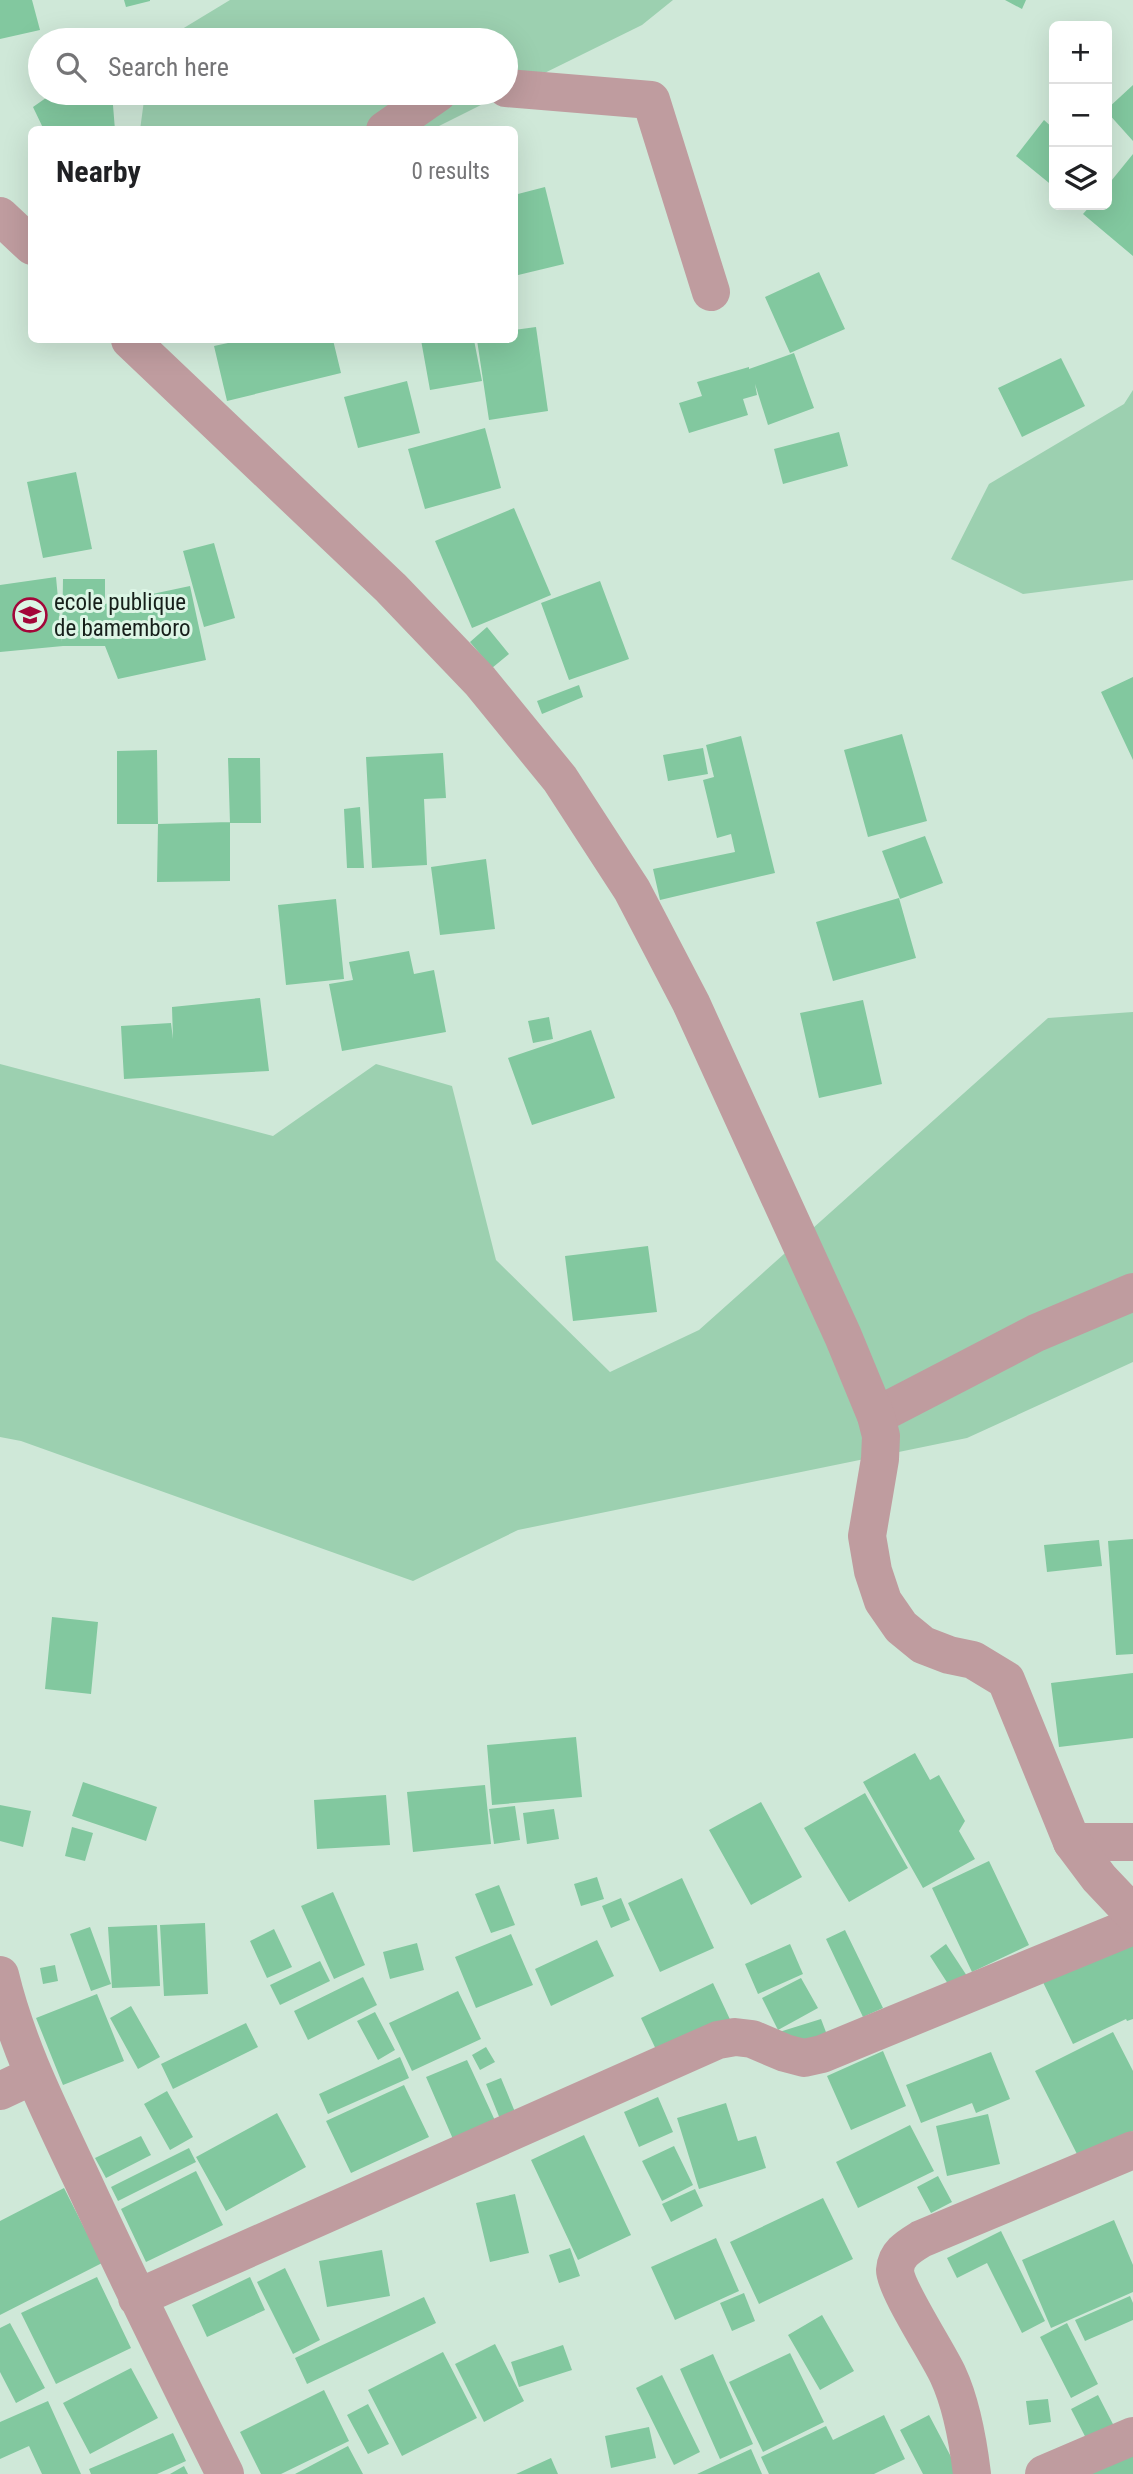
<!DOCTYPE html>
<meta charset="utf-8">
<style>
:root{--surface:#fff;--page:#f2f2f2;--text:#202124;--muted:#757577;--line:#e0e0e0}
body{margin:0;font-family:"Roboto Condensed",sans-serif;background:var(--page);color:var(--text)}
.controls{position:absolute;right:21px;top:21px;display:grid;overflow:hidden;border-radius:10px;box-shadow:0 7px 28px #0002}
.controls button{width:63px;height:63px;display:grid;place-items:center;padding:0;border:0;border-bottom:2px solid var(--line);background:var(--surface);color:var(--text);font:35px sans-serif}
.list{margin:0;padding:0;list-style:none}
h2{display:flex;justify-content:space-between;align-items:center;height:91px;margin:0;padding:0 28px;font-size:30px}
h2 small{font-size:23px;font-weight:400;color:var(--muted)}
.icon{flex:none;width:38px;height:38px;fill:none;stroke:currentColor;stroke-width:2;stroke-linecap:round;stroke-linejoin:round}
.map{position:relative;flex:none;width:1133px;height:2474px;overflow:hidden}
.search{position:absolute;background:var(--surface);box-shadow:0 7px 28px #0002;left:28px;top:28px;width:490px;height:77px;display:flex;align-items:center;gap:18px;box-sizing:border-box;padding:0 24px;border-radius:38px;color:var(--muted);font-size:26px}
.panel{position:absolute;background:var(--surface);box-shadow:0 7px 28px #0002;left:28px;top:126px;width:490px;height:217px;border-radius:10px}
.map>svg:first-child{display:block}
.green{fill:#9cd0b0}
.building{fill:#82c89f}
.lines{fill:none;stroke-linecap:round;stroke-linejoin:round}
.minor{stroke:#bf9c9f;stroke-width:38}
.tertiary{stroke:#bf9c9f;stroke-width:38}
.labels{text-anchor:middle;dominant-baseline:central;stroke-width:6;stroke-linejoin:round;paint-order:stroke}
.poi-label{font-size:23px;fill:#161f1a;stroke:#dcf5e5;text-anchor:start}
</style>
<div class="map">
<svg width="1133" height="2474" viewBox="0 0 1133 2474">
<rect width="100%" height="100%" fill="#cfe8d8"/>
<path class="green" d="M 230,0 L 673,0 L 642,25 L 506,92 L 506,40 L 164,40 Z
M 145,93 L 505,93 L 439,126 L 422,129 L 140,130 Z
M 1133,390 L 1133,580 L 1023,594 L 951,559 L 989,484 L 1124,404 Z
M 1133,1012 L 1133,1362 L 967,1438 L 518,1530 L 413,1581 L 21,1441 L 0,1437 L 0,1064 L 273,1136 L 376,1064 L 452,1086 L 496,1260 L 610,1372 L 699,1330 L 1048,1018 Z"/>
<path class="building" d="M 0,0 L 32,0 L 40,30 L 0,39 Z
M 124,0 L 150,0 L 150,1 L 126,7 Z
M 1005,0 L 1026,0 L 1022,9 Z
M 1133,85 L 1133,141 L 1107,112 L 1107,109 Z
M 53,93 L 112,93 L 115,130 L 44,130 L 33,107 Z
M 1044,120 L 1054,129 L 1054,187 L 1016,156 Z
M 1133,154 L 1133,256 L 1083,214 L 1091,205 L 1107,205 L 1107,186 Z
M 545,187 L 564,264 L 514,276 L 514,195 Z
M 819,272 L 845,329 L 790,353 L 765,297 Z
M 536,327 L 548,411 L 489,420 L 477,340 L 514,340 L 514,330 Z
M 242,340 L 333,340 L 341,373 L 227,401 L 214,346 Z
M 421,340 L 474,340 L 482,381 L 430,390 Z
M 794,353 L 814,408 L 768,425 L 755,384 L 757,395 L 743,399 L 748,415 L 689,433 L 679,403 L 702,396 L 697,382 L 749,367 L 749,369 Z
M 1061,358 L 1085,406 L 1022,437 L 998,388 Z
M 407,381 L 420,433 L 358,448 L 344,397 Z
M 485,428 L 501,488 L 425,509 L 408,449 Z
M 839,432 L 848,466 L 783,484 L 774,449 Z
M 76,472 L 92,549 L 43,558 L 27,482 Z
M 514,508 L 551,595 L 472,628 L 435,541 Z
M 214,543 L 235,618 L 204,627 L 183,551 Z
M 56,577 L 62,642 L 63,579 L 105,579 L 105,604 L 190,586 L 206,660 L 118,679 L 105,646 L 63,646 L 0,652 L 0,585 Z
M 600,581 L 629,659 L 569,680 L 541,603 Z
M 487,627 L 509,654 L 492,668 L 470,642 Z
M 1133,677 L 1133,760 L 1101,692 Z
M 579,685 L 583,697 L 542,714 L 537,701 Z
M 902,734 L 927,821 L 868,837 L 844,750 Z
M 741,736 L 775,873 L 660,900 L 653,869 L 735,852 L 731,834 L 717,838 L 703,780 L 714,777 L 706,745 Z
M 703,748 L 708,774 L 668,781 L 663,755 Z
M 157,750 L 158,824 L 230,822 L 230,881 L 157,882 L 158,824 L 117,824 L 117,751 Z
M 443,753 L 446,798 L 424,799 L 427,865 L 372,868 L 366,757 Z
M 228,758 L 260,758 L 261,823 L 230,823 Z
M 360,807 L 364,868 L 347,868 L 344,809 Z
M 925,836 L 943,883 L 900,899 L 882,851 Z
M 486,859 L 495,929 L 440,935 L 431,867 Z
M 899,898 L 916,958 L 833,981 L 816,922 Z
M 336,899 L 344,979 L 286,985 L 278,905 Z
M 409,951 L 414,974 L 434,970 L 446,1032 L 342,1051 L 329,984 L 353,980 L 349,962 Z
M 260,998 L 269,1071 L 124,1079 L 121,1026 L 171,1023 L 173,1039 L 172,1007 Z
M 863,1000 L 882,1084 L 819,1098 L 800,1013 Z
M 549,1017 L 553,1039 L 533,1043 L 528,1021 Z
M 591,1030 L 615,1098 L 532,1125 L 508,1058 Z
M 648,1246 L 657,1312 L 573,1321 L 565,1256 Z
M 1133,1539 L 1133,1654 L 1116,1655 L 1108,1541 Z
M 1099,1540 L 1102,1566 L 1047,1572 L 1044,1545 Z
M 52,1617 L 98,1622 L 91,1694 L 45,1689 Z
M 1133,1673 L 1133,1738 L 1059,1747 L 1051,1683 Z
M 576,1737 L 582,1797 L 492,1805 L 487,1745 Z
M 915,1753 L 930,1780 L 939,1775 L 965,1821 L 959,1831 L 975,1859 L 923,1888 L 863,1782 Z
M 83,1782 L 157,1807 L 146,1841 L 72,1816 Z
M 485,1785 L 491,1844 L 413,1852 L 407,1792 Z
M 865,1793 L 908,1868 L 849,1902 L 804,1828 Z
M 386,1795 L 390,1845 L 317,1849 L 314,1800 Z
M 761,1802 L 802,1877 L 751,1905 L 709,1830 Z
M 0,1805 L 31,1811 L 23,1847 L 0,1841 Z
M 515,1806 L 520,1840 L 494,1844 L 489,1809 Z
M 554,1809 L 559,1839 L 527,1844 L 523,1813 Z
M 72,1827 L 93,1833 L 85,1861 L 65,1856 Z
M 989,1861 L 1029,1945 L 972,1972 L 932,1888 Z
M 597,1877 L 604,1899 L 581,1906 L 574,1884 Z
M 682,1878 L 714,1948 L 660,1972 L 628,1903 Z
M 499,1885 L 515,1925 L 491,1933 L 475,1894 Z
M 333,1892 L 365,1965 L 334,1979 L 301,1906 Z
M 621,1898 L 630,1920 L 611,1928 L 602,1906 Z
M 205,1923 L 208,1994 L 164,1996 L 160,1925 Z
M 157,1925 L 160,1986 L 112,1988 L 108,1927 Z
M 90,1927 L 111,1984 L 91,1991 L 70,1934 Z
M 274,1929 L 292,1967 L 267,1978 L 250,1941 Z
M 845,1930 L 883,2008 L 863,2017 L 826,1939 Z
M 1133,1932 L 1133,2019 L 1127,2021 L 1126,2019 L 1073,2044 L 1040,1976 Z
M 511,1934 L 533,1985 L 476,2008 L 455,1957 Z
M 597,1940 L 614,1976 L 551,2006 L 535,1969 Z
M 417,1943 L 424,1970 L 390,1979 L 383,1952 Z
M 790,1944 L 803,1974 L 758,1994 L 745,1964 Z
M 946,1944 L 967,1976 L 950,1987 L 930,1956 Z
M 320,1961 L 330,1981 L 280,2005 L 270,1985 Z
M 55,1965 L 58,1981 L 43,1984 L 40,1968 Z
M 363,1977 L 377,2005 L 308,2040 L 294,2011 Z
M 801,1978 L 818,2008 L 778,2030 L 762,1998 Z
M 713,1983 L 734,2028 L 662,2062 L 641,2018 Z
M 458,1991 L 481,2039 L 412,2071 L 389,2023 Z
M 97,1994 L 124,2061 L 63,2085 L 36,2018 Z
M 131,2006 L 160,2057 L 138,2069 L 110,2018 Z
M 375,2012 L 395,2050 L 378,2060 L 357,2021 Z
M 821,2019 L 832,2048 L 776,2033 Z
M 246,2023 L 258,2047 L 173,2089 L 161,2064 Z
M 1113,2032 L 1133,2071 L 1133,2131 L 1079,2158 L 1035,2071 Z
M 486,2047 L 495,2062 L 480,2070 L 472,2055 Z
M 883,2051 L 906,2106 L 851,2130 L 827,2076 Z
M 991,2052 L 1010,2099 L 976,2113 L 972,2103 L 921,2123 L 906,2085 Z
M 400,2057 L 409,2078 L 328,2114 L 319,2094 Z
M 467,2060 L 498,2127 L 456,2146 L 426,2077 Z
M 501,2078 L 515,2112 L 500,2119 L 486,2084 Z
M 404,2085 L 429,2137 L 351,2173 L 326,2121 Z
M 167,2091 L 193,2137 L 170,2150 L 144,2104 Z
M 658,2097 L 673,2132 L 639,2147 L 624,2112 Z
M 726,2103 L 738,2141 L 756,2136 L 766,2168 L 699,2189 L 677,2118 Z
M 277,2113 L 306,2167 L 226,2211 L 196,2157 Z
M 988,2114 L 1000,2164 L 947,2176 L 936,2126 Z
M 910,2125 L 934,2171 L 858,2208 L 836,2162 Z
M 584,2135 L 631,2235 L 578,2260 L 531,2160 Z
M 141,2136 L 151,2155 L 106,2178 L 95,2158 Z
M 674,2146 L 693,2185 L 662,2201 L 642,2161 Z
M 189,2148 L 196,2162 L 118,2201 L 111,2187 Z
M 196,2171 L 223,2225 L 146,2262 L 121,2209 Z
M 938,2176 L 952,2202 L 931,2213 L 917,2187 Z
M 64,2188 L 102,2263 L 0,2315 L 0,2221 Z
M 695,2189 L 703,2206 L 671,2222 L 662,2204 Z
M 515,2194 L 529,2253 L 490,2262 L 476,2203 Z
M 823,2198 L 853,2259 L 759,2304 L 730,2242 Z
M 1114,2220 L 1133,2265 L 1133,2292 L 1051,2328 L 1022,2260 Z
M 1001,2231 L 1045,2321 L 1022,2333 L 987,2263 L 957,2278 L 947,2258 Z
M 716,2238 L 739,2291 L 675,2320 L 651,2267 Z
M 570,2248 L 580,2276 L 559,2283 L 549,2255 Z
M 382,2250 L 390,2296 L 327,2307 L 319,2261 Z
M 285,2268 L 320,2340 L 293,2354 L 257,2282 Z
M 97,2277 L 131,2348 L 56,2384 L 21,2313 Z
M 250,2277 L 265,2310 L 207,2337 L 192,2305 Z
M 744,2293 L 755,2321 L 732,2331 L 720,2303 Z
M 1130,2296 L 1133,2303 L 1133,2320 L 1085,2341 L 1075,2320 Z
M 424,2297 L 436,2323 L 307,2384 L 295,2358 Z
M 822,2315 L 854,2371 L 820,2390 L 788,2335 Z
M 10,2323 L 45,2388 L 16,2403 L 0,2372 L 0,2328 Z
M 1067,2323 L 1098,2384 L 1071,2398 L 1040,2337 Z
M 495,2344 L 524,2401 L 484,2422 L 455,2364 Z
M 563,2345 L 572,2370 L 519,2387 L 511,2362 Z
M 443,2352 L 477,2418 L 402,2456 L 368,2390 Z
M 790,2353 L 824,2422 L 763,2452 L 729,2382 Z
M 713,2354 L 753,2444 L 720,2459 L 680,2369 Z
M 131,2368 L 158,2418 L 90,2454 L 63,2403 Z
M 662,2375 L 700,2452 L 674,2465 L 636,2388 Z
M 324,2390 L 349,2441 L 281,2474 L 261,2474 L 240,2432 Z
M 1098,2395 L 1116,2430 L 1089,2444 L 1071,2409 Z
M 1048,2399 L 1051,2422 L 1029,2425 L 1026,2401 Z
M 48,2401 L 81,2474 L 42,2474 L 29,2446 L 0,2459 L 0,2422 Z
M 368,2404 L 389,2444 L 368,2454 L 347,2415 Z
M 884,2415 L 905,2459 L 874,2474 L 769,2474 L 761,2457 L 826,2426 L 833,2440 Z
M 929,2415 L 960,2474 L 923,2474 L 900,2430 Z
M 649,2427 L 656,2458 L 611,2468 L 605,2436 Z
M 173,2433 L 186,2461 L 157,2474 L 91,2474 L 89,2469 Z
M 348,2446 L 363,2474 L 295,2474 Z
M 751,2449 L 762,2474 L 697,2474 Z
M 1133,2453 L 1133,2474 L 1074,2474 Z
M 551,2458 L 558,2474 L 516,2474 Z
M 184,2466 L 188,2474 L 170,2474 Z"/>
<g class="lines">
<path class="minor" d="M 506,88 L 651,100 L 711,292
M 385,130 L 438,93
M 876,1416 L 1036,1333 L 1133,1292
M 1072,1842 L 1133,1842
M 0,1975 C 17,2046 50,2111 81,2177 C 127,2277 176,2376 225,2474
M 0,2091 L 34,2075
M 137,2298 L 718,2040 L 735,2037 L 752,2039 L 785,2053 L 804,2058 L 822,2054 L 1133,1926
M 972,2474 C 968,2441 962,2405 948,2375 C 938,2353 895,2288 895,2270 C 896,2254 908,2247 921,2239 L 1133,2150
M 1044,2474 L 1133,2436"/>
<path class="tertiary" d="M 0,216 L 32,246
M 130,340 L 391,588 L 480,681 L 560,779 L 632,890 L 691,1003 L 843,1336 L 876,1416 L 881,1436 L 880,1459 L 867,1536 L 873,1571 L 883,1601 L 901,1627 L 923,1645 L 949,1655 L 973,1660 L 1006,1680 L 1072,1842 L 1099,1878 L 1133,1914"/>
</g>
<defs>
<symbol id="school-ring" viewBox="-11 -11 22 22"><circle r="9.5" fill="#dcf5e5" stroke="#a30639" stroke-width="1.5"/><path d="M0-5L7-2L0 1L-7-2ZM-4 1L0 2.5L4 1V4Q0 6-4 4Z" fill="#a30639"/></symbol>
</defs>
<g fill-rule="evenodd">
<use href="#school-ring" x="11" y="596" width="38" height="38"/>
</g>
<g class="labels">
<g class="poi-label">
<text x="54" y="602">ecole publique<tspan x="54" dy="26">de bamemboro</tspan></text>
</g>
</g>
</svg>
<div class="controls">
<button>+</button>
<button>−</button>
<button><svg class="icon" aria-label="layers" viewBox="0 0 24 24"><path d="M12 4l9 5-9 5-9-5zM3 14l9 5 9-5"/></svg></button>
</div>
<div class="search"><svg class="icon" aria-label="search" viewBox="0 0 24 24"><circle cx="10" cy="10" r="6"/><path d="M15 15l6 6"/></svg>Search here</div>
<section class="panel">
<h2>Nearby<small>0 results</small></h2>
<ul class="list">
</ul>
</section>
</div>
